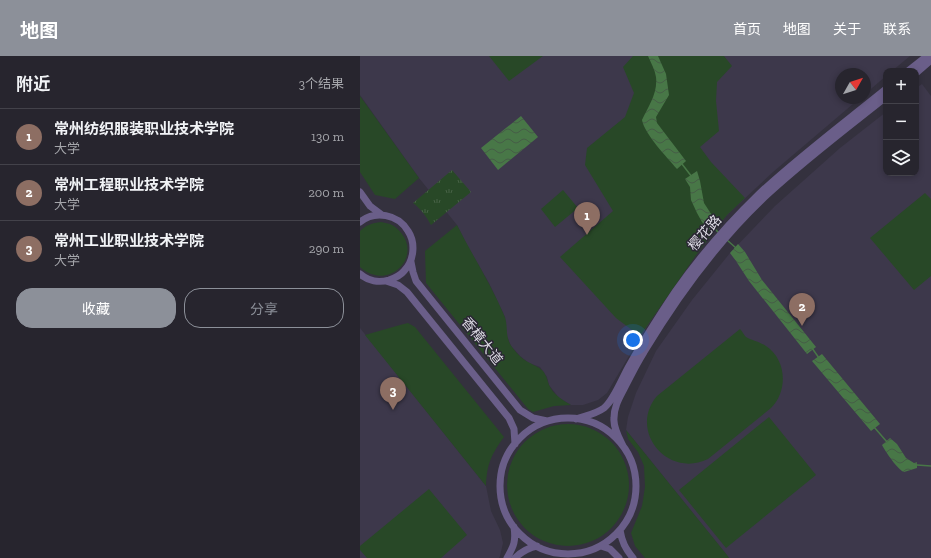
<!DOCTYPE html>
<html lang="zh">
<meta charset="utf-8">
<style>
:root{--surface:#27252e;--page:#33313a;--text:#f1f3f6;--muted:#a4a5aa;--line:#43424a;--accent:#8c9099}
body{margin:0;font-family:"Zilla Slab","Noto Sans SC",serif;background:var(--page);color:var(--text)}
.controls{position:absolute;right:12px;top:12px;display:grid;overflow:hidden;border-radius:8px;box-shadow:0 2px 6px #0003}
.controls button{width:36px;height:36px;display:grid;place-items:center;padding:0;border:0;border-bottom:1px solid var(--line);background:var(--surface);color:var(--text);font:20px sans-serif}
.compass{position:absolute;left:475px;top:12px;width:36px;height:36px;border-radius:50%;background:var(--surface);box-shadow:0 2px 6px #0003;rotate:51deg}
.you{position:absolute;left:273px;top:284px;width:14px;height:14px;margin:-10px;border:3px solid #fff;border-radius:50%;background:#1a73e8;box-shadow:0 0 0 6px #1a73e833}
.badge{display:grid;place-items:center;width:26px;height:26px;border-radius:50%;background:var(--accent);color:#fff;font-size:13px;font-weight:700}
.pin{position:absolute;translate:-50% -33px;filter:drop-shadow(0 1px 2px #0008)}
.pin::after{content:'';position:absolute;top:21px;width:14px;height:12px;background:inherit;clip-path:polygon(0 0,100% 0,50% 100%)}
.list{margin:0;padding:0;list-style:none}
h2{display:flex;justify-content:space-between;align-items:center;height:52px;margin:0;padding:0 16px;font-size:17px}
h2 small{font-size:13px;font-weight:400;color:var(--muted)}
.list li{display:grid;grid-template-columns:26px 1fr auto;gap:12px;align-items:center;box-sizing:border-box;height:56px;padding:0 16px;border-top:1px solid var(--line)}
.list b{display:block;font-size:15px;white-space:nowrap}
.list p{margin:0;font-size:13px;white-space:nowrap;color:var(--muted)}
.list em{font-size:13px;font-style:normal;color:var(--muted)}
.actions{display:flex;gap:8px;padding:12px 16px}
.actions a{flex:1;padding:9px 0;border:1px solid var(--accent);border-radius:16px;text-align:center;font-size:14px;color:var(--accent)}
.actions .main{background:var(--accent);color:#fff}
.icon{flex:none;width:22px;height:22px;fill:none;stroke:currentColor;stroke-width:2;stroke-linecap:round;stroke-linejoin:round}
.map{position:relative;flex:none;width:571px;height:502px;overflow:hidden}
header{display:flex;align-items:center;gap:24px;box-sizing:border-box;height:56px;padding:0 20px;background:var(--accent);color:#fff}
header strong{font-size:19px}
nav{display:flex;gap:22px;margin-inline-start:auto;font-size:14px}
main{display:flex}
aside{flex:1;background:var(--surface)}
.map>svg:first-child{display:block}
.built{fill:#3d384b}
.grass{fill:url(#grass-tufts)}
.green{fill:#284827}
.water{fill:url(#water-waves)}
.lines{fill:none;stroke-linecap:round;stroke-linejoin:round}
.stream{stroke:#487747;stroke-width:1.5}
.tertiary{stroke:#6a5e89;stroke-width:7}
.labels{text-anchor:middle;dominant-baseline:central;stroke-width:3;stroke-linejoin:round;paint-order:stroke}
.street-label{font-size:14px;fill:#dcdae3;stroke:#2a2734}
</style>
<header>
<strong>地图</strong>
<nav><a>首页</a><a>地图</a><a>关于</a><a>联系</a></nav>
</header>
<main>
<aside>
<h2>附近<small>3个结果</small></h2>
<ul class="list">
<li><span class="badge" style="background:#8d6e63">1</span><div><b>常州纺织服装职业技术学院</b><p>大学</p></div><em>130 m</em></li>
<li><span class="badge" style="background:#8d6e63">2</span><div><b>常州工程职业技术学院</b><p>大学</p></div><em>200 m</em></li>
<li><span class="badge" style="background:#8d6e63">3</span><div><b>常州工业职业技术学院</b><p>大学</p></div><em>290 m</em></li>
</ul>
<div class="actions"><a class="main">收藏</a><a>分享</a></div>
</aside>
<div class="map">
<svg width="571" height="502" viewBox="0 0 571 502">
<defs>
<pattern id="grass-tufts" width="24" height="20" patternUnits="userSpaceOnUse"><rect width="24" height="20" fill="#284827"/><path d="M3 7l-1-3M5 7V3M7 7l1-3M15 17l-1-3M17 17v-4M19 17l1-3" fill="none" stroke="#476246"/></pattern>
<pattern id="water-waves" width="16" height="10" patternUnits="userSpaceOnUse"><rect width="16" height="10" fill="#487747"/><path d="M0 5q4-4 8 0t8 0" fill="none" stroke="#455c46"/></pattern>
</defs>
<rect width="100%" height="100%" fill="#34313e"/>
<path class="built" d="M 0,0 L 550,0 L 532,15 L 526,15 L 526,20 L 505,38 L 505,18 L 481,18 L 481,42 L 500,42 L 413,116 L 367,159 L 329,207 L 282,278 L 247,337 L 238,344 L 223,349 L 211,349 L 199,342 L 189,329 L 187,321 L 180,311 L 169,307 L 160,300 L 151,290 L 146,278 L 145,261 L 129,227 L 107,189 L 97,169 L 59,122 L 0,39 Z
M 562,28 L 571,40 L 571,502 L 369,502 L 266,374 L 268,361 L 276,337 L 296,295 L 332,244 L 370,197 L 415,150 L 480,92 L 526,56 L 526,117 L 556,117 L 556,32 Z
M 0,272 L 126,430 L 131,455 L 140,474 L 143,487 L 140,500 L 139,502 L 0,502 Z"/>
<path class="grass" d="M 92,114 L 111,136 L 71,169 C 66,160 61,153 53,147 Z"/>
<path class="green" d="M 129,0 L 183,0 L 149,25 Z
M 273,0 L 364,0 L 372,10 L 357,26 L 356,45 L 359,75 L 340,91 L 351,106 L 385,142 L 367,159 L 339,195 L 280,280 L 256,262 L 200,201 L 253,155 L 225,109 L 227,92 L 265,61 L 274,37 L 263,11 Z
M 0,40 L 59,122 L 35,143 L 15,139 L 0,116 Z
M 203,134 L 218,152 L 195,171 L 181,153 Z
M 565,137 L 571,143 L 571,220 L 554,234 L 510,182 Z
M 21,166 C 24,167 27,167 30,168 C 35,170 39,174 42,178 C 61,202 28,236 0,211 L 0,175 C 6,169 12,167 21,166 Z
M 97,169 C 112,199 131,228 144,259 C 149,269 144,280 152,291 C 157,298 163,304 170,307 C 175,310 179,311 183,315 C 187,321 187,323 189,329 C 193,338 202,344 211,349 L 194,350 L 173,356 L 168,353 L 66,227 L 65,195 Z
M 48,267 L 55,271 L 144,381 C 131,399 127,408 126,430 L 5,279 L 40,269 Z
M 380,273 C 382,275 384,279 386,281 C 391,284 400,286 406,290 C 427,304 428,335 411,352 L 348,403 C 307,423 268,374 297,340 Z
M 409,361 L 456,419 L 366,492 L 319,434 Z
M147 429a61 61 0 1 1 122 0a61 61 0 1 1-122 0Z
M 266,374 L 367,499 L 369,502 L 285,502 L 275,490 L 271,477 L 282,450 L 285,431 L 284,410 L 278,396 L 268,383 Z
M 69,433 L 107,479 L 81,502 L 7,502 L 0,494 L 0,490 Z"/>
<path class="water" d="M 288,0 L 298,0 L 306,18 L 309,39 L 296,61 L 297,67 L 326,105 L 317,113 C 307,101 285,79 282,64 C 288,51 298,37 296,21 C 295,14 291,7 288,0 Z
M 161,60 L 178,81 L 138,114 L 121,92 Z
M 337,115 L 340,125 L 344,147 L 357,167 L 350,175 L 342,166 L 337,157 L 331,144 L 330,131 L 325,123 Z
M 378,188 L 385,196 L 402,224 L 456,291 L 447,298 L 389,225 L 376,205 L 370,197 Z
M 462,298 L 520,368 L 511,375 L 452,305 Z
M 530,382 L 537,388 L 546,402 L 554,407 L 557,406 L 557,412 L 544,416 C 538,414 525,395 522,389 Z"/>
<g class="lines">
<path class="stream" d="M 322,108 L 332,121
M 352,170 L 358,176
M 367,184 L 376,192
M 452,292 L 459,302
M 514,371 L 527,386
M 557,409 L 571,410"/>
<path class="tertiary" d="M 548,15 L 567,0
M 556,17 L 571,4
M 0,136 L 10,150 L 22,159
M 0,166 C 15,154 38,158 48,175 C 56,187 54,205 44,215 C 40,220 35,222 29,224 C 19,227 8,225 0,218
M 51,206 L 53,216 L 56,225 L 160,354 L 173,362 L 187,365
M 26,225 L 38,229 L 47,236 L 149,362 L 154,373 L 155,388
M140 430a68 68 0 1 1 136 0a68 68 0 1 1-136 0Z
M 216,363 C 225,360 236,358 244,352 C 254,344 262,322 269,310 C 283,285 299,260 315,236 C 340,200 369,167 400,137 C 440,100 484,67 526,33
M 263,390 C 259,382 253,371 254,362 C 254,350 260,341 265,331 C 271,319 277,307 284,296 C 319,238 359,183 409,137 C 446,103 487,72 526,41
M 260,474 C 262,486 265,492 273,502
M 241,490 L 250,493 L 259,502
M 147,502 C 154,490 156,485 154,471
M 155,502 C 162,495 168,492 177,490"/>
</g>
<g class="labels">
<g class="street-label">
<text transform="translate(345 177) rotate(-49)">樱花路</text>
<text transform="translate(122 285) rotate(51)">香樟大道</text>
</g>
</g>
</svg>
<div class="controls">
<button>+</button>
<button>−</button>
<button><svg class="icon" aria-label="layers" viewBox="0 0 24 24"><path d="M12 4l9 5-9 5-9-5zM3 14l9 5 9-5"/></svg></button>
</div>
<svg class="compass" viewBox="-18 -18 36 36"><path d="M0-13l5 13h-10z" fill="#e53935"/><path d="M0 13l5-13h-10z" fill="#a4a5aa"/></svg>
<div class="you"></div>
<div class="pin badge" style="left:227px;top:179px;background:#8d6e63">1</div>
<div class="pin badge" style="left:442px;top:270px;background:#8d6e63">2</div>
<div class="pin badge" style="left:33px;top:354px;background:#8d6e63">3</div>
</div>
</main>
